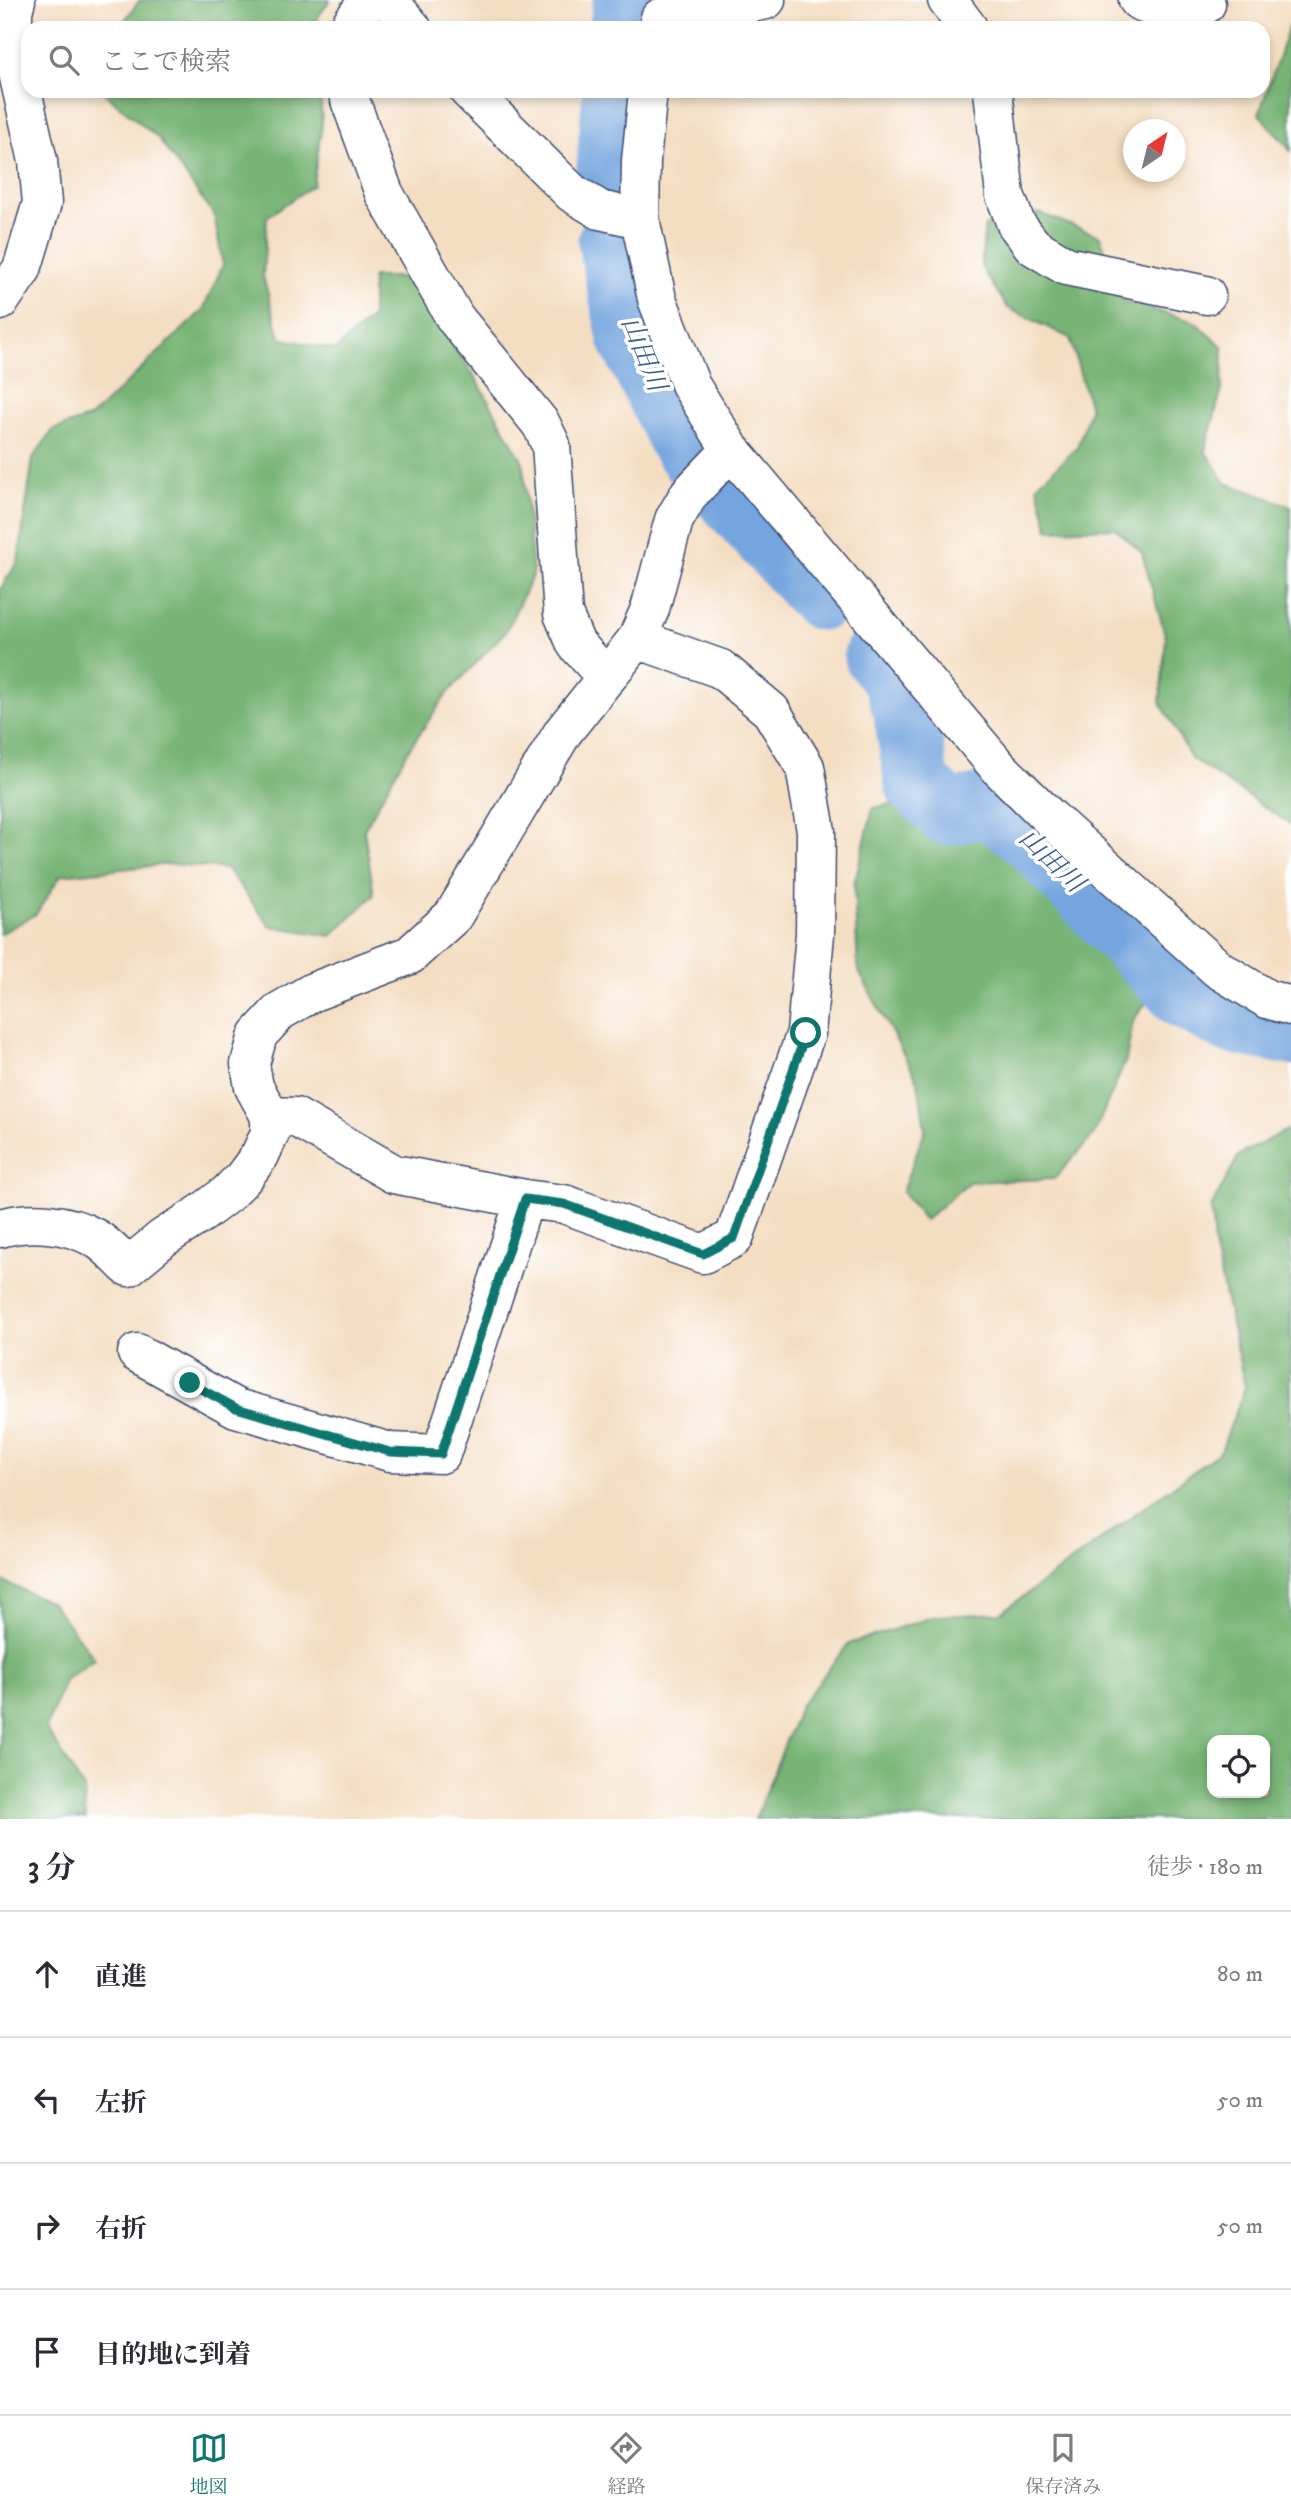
<!DOCTYPE html>
<html lang="ja">
<meta charset="utf-8">
<style>
:root{--surface:#fff;--page:#f7f7f7;--text:#2b2b33;--muted:#7c7c81;--line:#e1e1e2;--accent:#0f766e}
body{margin:0;font-family:"IM FELL DW Pica","Noto Serif JP",serif;background:var(--page);color:var(--text)}
.controls{position:absolute;right:21px;bottom:21px;display:grid;overflow:hidden;border-radius:14px;box-shadow:0 4px 10px #0003}
.controls button{width:63px;height:63px;display:grid;place-items:center;padding:0;border:0;border-bottom:2px solid var(--line);background:var(--surface);color:var(--text);font:35px sans-serif}
.compass{position:absolute;left:1123px;top:119px;width:63px;height:63px;border-radius:50%;background:var(--surface);box-shadow:0 4px 10px #0003;rotate:35deg}
.stop{position:absolute;width:21px;height:21px;margin:-16px;border:5px solid #0f766e;border-radius:50%;background:#fff}
.stop.end{background:#0f766e;border-color:#fff;box-shadow:0 2px 7px #0008}
.list{margin:0;padding:0;list-style:none}
h2{display:flex;justify-content:space-between;align-items:center;height:91px;margin:0;padding:0 28px;font-size:30px}
h2 small{font-size:23px;font-weight:400;color:var(--muted)}
.list li{display:grid;grid-template-columns:46px 1fr auto;gap:21px;align-items:center;box-sizing:border-box;height:126px;padding:0 28px;border-top:2px solid var(--line)}
.list b{display:block;font-size:26px;white-space:nowrap}
.list em{font-size:23px;font-style:normal;color:var(--muted)}
.icon{flex:none;width:38px;height:38px;fill:none;stroke:currentColor;stroke-width:2;stroke-linecap:round;stroke-linejoin:round}
.map{position:relative;flex:none;width:1291px;height:1819px;overflow:hidden}
.search{position:absolute;background:var(--surface);box-shadow:0 4px 10px #0003;left:21px;right:21px;top:21px;height:77px;display:flex;align-items:center;gap:18px;box-sizing:border-box;padding:0 24px;border-radius:21px;color:var(--muted);font-size:26px}
.sheet{height:595px;background:var(--surface)}
nav{display:flex;justify-content:space-around;align-items:center;box-sizing:border-box;height:98px;border-top:2px solid var(--line);background:var(--surface);font-size:19px;color:var(--muted)}
nav a{display:grid;justify-items:center;gap:4px}
nav .on{color:var(--accent)}
.map>svg:first-child{display:block}
.forest{fill:#77b474;stroke:#497269;stroke-width:2;fill-rule:evenodd}
.lines{fill:none;stroke-linecap:round;stroke-linejoin:round}
.river{stroke:#74a5de;stroke-width:65}
.minor-casing{stroke:#3c496d;stroke-width:41}
.minor{stroke:#fff;stroke-width:38}
.route{stroke:#0f766e;stroke-width:9}
.labels{text-anchor:middle;dominant-baseline:central;stroke-width:7;stroke-linejoin:round;paint-order:stroke}
.water-label{font-size:26px;font-style:italic;fill:#3f5e91;stroke:#fff}
</style>
<div class="map">
<svg width="1291" height="1819" viewBox="0 0 1291 1819">
<rect width="100%" height="100%" fill="#fff"/>
<filter id="ink" filterUnits="userSpaceOnUse"><feTurbulence type="fractalNoise" baseFrequency=".0143" numOctaves="2"/><feDisplacementMap in="SourceGraphic" scale="14" xChannelSelector="R" yChannelSelector="G"/><feConvolveMatrix kernelMatrix="1 2 1 2 8 2 1 2 1" color-interpolation-filters="sRGB"/></filter>
<filter id="wash" filterUnits="userSpaceOnUse"><feTurbulence type="fractalNoise" baseFrequency=".00686" numOctaves="4" result="noise"/><feDisplacementMap in="SourceGraphic" scale="28" xChannelSelector="R" yChannelSelector="G"/><feGaussianBlur stdDeviation="1.57" result="paint"/><feColorMatrix in="noise" values="0 0 0 0 0 0 0 0 0 0 0 0 0 0 0 0 0 1.4 0 .05"/><feComposite in="paint" operator="in"/></filter>
<g filter="url(#wash)">
<rect width="100%" height="100%" fill="#f4dec2"/>
<path class="forest" d="M 140,0 L 330,0 L 318,17 L 318,28 L 119,28 Z
M 1291,20 L 1291,151 L 1259,114 Z
M 102,91 L 320,91 L 322,124 L 313,185 L 267,217 L 263,276 L 280,338 L 335,350 L 372,317 L 372,277 L 407,277 L 477,380 L 523,462 L 533,574 L 506,631 L 447,694 L 407,752 L 364,830 L 374,895 L 331,936 L 270,926 L 227,869 L 171,864 L 61,875 L 36,914 L 0,934 L 0,589 L 18,562 L 33,458 L 53,430 L 91,417 L 203,310 L 223,265 L 214,215 L 158,138 Z
M 1039,213 L 1100,236 L 1123,301 L 1195,322 L 1223,347 L 1222,388 L 1205,451 L 1226,483 L 1291,506 L 1291,825 L 1191,758 L 1160,701 L 1166,638 L 1142,553 L 1115,528 L 1049,530 L 1037,485 L 1077,448 L 1090,409 L 1070,338 L 1008,308 L 981,267 L 985,225 Z
M 905,801 L 939,827 L 982,834 L 1025,863 L 1154,991 L 1133,1021 L 1126,1060 L 1093,1136 L 1054,1179 L 969,1182 L 925,1220 L 902,1192 L 925,1130 L 918,1081 L 858,970 L 854,884 L 873,808 Z
M 1291,1128 L 1291,1819 L 755,1819 L 800,1706 L 848,1644 L 936,1616 L 1001,1613 L 1221,1451 L 1245,1387 L 1214,1246 L 1211,1208 L 1239,1155 ZM 1212,1740 L 1265,1740 L 1265,1793 L 1212,1793 Z
M 0,1580 L 52,1603 L 95,1659 L 65,1680 L 46,1728 L 84,1789 L 85,1819 L 0,1819 Z"/>
<g class="lines">
<path class="river" d="M 622,28 L 625,0
M 607,191 L 615,91
M 610,241 L 630,337 L 681,441 L 695,460
M 719,487 L 821,598
M 876,656 L 895,678 L 905,709 L 917,783 L 947,813 L 988,805 L 1028,835 L 1183,996 L 1230,1021 L 1291,1033"/>
</g>
</g>
<g filter="url(#ink)">
<g class="lines">
<defs>
<path id="minor" d="M 388,0 L 412,28
M 947,0 L 968,28
M 1138,0 C 1159,15 1182,6 1206,4
M 660,18 L 681,17 L 766,0
M 351,28 L 351,24 L 365,5 L 372,0
M 350,91 L 350,100 L 384,193 L 455,318 L 541,424 L 551,445 L 563,614 L 576,644 L 596,666 L 609,675
M 469,91 L 572,193 L 600,210 L 640,219
M 648,91 L 641,161 L 640,219 L 657,299 L 691,386 L 731,450 L 998,767 L 1050,818 L 1218,969 L 1267,999 L 1291,1006
M 993,91 L 1005,195 L 1016,224 L 1033,246 L 1066,266 L 1206,295
M 0,301 L 22,269 L 42,203 L 38,161 L 13,51 L 13,11 L 16,0
M 270,1116 L 295,1117 L 394,1174 L 525,1199 L 564,1204 L 703,1254 L 734,1238 L 806,1033 L 815,934 L 816,831 L 805,767 L 771,711 L 721,669 L 637,639
M 0,1228 C 30,1219 68,1223 95,1238 C 108,1245 118,1258 128,1267 L 163,1238 L 202,1213 L 227,1194 L 243,1178 L 260,1155 L 270,1133 L 270,1116 L 254,1087 L 250,1064 L 258,1035 L 280,1011 L 313,992 L 410,955 L 453,916 L 563,732 L 637,639 L 650,609 L 674,520 L 689,494 L 731,450
M 137,1353 L 236,1408 L 390,1452 L 441,1454 L 525,1199"/>
</defs>
<use href="#minor" class="minor-casing"/>
<use href="#minor" class="minor"/>
</g>
</g>
<g class="lines" filter="url(#ink)">
<path class="route" d="M 190,1383 L 236,1408 L 390,1452 L 441,1454 L 525,1199 L 564,1204 L 703,1254 L 734,1238 L 806,1033"/>
</g>
<g class="labels">
<g class="water-label">
<text transform="translate(643 354) rotate(68)">山田川</text>
<text transform="translate(1051 861) rotate(44)">山田川</text>
</g>
</g>
</svg>
<div class="controls">
<button><svg class="icon" aria-label="locate" viewBox="0 0 24 24"><circle cx="12" cy="12" r="6"/><path d="M12 2v4M12 18v4M2 12h4M18 12h4"/></svg></button>
</div>
<svg class="compass" viewBox="-18 -18 36 36"><path d="M0-13l5 13h-10z" fill="#e53935"/><path d="M0 13l5-13h-10z" fill="#7c7c81"/></svg>
<div class="stop" style="left:806px;top:1033px"></div>
<div class="stop end" style="left:190px;top:1383px"></div>
<div class="search"><svg class="icon" aria-label="search" viewBox="0 0 24 24"><circle cx="10" cy="10" r="6"/><path d="M15 15l6 6"/></svg>ここで検索</div>
</div>
<section class="sheet">
<h2>3 分<small>徒歩 · 180 m</small></h2>
<ul class="list">
<li><svg class="icon" aria-label="ahead" viewBox="0 0 24 24"><path d="M12 20V5M6 11l6-6 6 6"/></svg><div><b>直進</b></div><em>80 m</em></li>
<li><svg class="icon" aria-label="left" viewBox="0 0 24 24"><path d="M17 20v-9H6M10 6l-5 5 5 5"/></svg><div><b>左折</b></div><em>50 m</em></li>
<li><svg class="icon" aria-label="right" viewBox="0 0 24 24"><path d="M7 20v-9h11M14 6l5 5-5 5"/></svg><div><b>右折</b></div><em>50 m</em></li>
<li><svg class="icon" aria-label="arrive" viewBox="0 0 24 24"><path d="M6 21V4h12l-3 4 3 4H6"/></svg><div><b>目的地に到着</b></div></li>
</ul>
</section>
<nav>
<a class="on"><svg class="icon" aria-label="map" viewBox="0 0 24 24"><path d="M3 6l6-2 6 2 6-2v14l-6 2-6-2-6 2zM9 4v14M15 6v14"/></svg>地図</a>
<a><svg class="icon" aria-label="directions" viewBox="0 0 24 24"><path d="M12 3l9 9-9 9-9-9zM9 14v-3h6M13 9l2 2-2 2"/></svg>経路</a>
<a><svg class="icon" aria-label="saved" viewBox="0 0 24 24"><path d="M7 4h10v16l-5-4-5 4z"/></svg>保存済み</a>
</nav>
